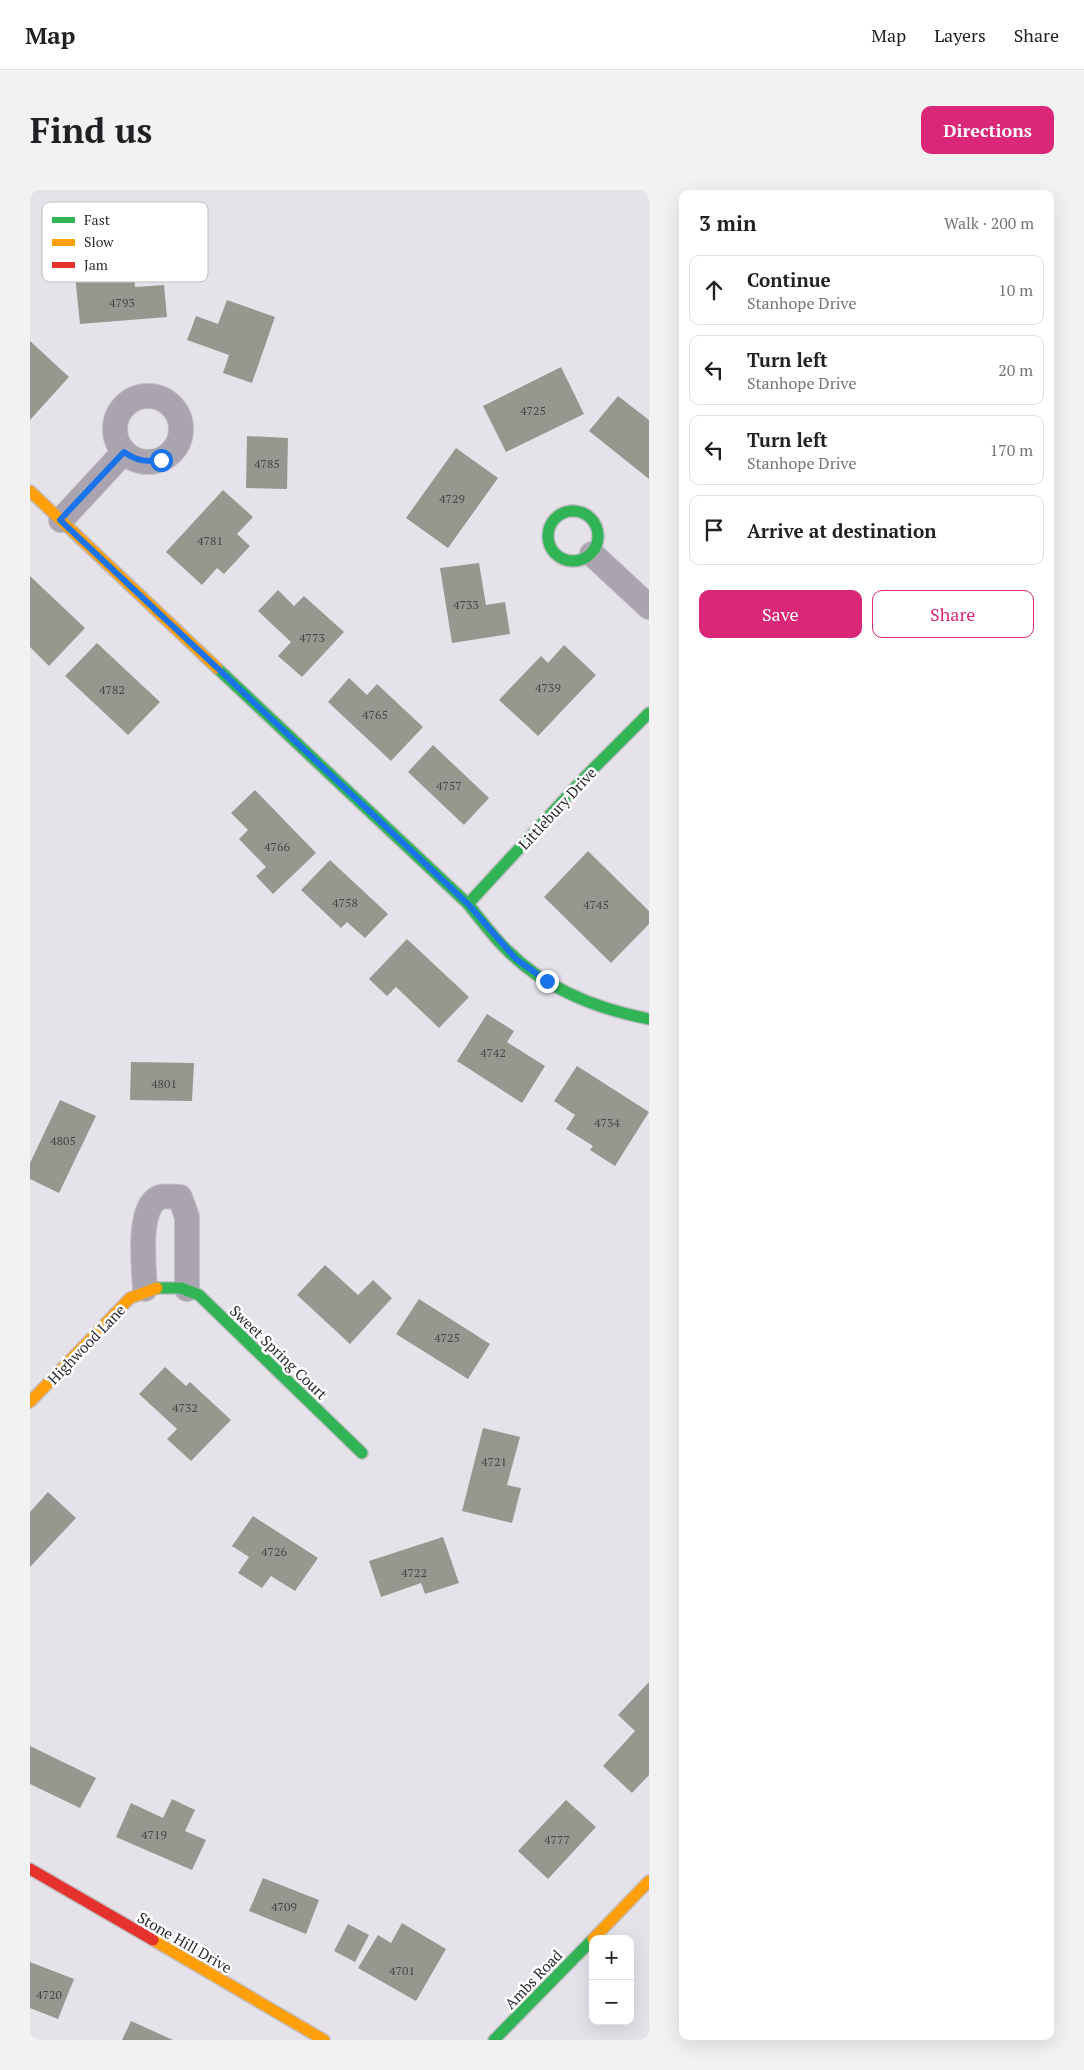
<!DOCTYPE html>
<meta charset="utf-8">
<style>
:root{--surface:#fff;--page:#f2f2f2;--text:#202124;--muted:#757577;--line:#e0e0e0;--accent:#db2777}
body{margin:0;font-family:"PT Serif",serif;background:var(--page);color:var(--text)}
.controls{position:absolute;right:15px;bottom:15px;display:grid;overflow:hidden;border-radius:10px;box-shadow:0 5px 20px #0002}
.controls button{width:45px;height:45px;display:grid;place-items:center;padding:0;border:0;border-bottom:1px solid var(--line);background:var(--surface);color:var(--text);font:25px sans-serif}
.stop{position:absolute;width:15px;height:15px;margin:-11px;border:4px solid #1a73e8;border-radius:50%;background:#fff}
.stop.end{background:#1a73e8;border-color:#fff;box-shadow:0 1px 5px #0008}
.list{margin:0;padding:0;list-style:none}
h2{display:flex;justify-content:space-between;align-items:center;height:65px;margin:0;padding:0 20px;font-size:21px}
h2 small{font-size:16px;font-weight:400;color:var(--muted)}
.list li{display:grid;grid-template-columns:32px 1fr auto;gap:15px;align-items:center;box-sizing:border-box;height:70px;margin:0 10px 10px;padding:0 10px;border:1px solid var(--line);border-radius:10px}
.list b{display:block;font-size:19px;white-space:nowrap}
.list p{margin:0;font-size:16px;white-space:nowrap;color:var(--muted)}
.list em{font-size:16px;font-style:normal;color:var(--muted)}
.actions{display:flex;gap:10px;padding:15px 20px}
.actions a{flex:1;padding:11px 0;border:1px solid var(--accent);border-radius:10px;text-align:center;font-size:18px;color:var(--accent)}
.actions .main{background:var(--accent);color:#fff}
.icon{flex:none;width:28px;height:28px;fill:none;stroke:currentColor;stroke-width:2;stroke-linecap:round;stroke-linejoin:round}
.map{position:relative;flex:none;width:619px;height:1850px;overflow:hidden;border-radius:10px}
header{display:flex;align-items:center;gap:30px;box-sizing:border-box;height:70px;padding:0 25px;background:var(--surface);border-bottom:1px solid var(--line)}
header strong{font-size:24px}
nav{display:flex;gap:28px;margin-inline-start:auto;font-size:18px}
.intro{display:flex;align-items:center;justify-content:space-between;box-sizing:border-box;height:120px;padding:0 30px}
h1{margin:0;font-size:35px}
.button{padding:12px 22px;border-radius:10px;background:var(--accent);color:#fff;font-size:18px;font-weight:700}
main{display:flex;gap:30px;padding:0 30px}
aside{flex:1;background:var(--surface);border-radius:10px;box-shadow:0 5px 20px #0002}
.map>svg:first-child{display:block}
.building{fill:#979790}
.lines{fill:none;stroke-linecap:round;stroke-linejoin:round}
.street-casing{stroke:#c1bec4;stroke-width:26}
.fast-casing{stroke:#c1bec4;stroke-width:14}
.slow-casing{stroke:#c1bec4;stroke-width:14}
.jam-casing{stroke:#c1bec4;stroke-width:14}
.street{stroke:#aaa4b0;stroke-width:24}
.fast{stroke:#30b455;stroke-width:11}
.slow{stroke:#ff9f0a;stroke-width:11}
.jam{stroke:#e5322d;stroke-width:11}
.route{stroke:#1a73e8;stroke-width:6}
.labels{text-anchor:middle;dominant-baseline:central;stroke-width:5;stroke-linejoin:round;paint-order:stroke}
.number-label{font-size:12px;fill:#474547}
.street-label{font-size:15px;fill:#2c2a2f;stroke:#fff}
.key{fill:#fff;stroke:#c0bfc1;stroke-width:1}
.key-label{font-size:14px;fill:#2c2a2f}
</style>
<header>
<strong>Map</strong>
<nav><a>Map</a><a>Layers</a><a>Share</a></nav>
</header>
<div class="intro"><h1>Find us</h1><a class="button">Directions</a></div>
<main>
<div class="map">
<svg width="619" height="1850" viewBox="0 0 619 1850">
<rect width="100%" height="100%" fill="#e6e2ea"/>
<path class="building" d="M 103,70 L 105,97 L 134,95 L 137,127 L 50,134 L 45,85 L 75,82 L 74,73 Z
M 197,110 L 245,127 L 222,193 L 193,183 L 199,165 L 157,150 L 166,126 L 188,134 Z
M 0,151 L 39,187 L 0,230 Z
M 531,177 L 554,224 L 476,262 L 453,216 Z
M 588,206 L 619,230 L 619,289 L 559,241 Z
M 217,246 L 258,248 L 257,299 L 216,298 Z
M 426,258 L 468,288 L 418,358 L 376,328 Z
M 193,300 L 223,327 L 207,344 L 220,356 L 194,384 L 187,378 L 172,395 L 136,362 Z
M 449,373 L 456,415 L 475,412 L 480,444 L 422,453 L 410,378 Z
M 0,386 L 55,438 L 19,476 L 0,457 Z
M 248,400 L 264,416 L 274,406 L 314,442 L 272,487 L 248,466 L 261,452 L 228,421 Z
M 67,453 L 130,512 L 98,545 L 35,486 Z
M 534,455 L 566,485 L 508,546 L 469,510 L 511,466 L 518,473 Z
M 319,488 L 337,505 L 347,494 L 393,537 L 361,571 L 298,512 Z
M 403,555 L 459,608 L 434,635 L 378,582 Z
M 225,600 L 286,663 L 243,704 L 226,686 L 236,677 L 209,649 L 218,640 L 201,623 Z
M 558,661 L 619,721 L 619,734 L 581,773 L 514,707 Z
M 300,670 L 358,724 L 335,748 L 317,732 L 311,738 L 271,700 Z
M 377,749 L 439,807 L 409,838 L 366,797 L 357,806 L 339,789 Z
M 457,824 L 484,841 L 477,852 L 515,876 L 492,913 L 427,871 Z
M 101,872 L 164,873 L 162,911 L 100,910 Z
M 547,876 L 619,922 L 585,976 L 560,960 L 563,956 L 536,939 L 545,925 L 524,911 Z
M 30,910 L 66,926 L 29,1003 L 0,989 L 0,973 Z
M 295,1075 L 328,1105 L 343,1090 L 362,1108 L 320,1154 L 267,1105 Z
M 389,1109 L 460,1154 L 438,1189 L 366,1144 Z
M 135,1177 L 156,1196 L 160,1192 L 201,1230 L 161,1271 L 137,1249 L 147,1239 L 109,1204 Z
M 453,1238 L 490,1247 L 477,1295 L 491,1298 L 482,1333 L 432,1321 Z
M 18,1302 L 46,1328 L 0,1377 L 0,1322 Z
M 223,1326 L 288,1368 L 265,1401 L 241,1386 L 232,1398 L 208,1383 L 219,1367 L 202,1356 Z
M 413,1347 L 429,1393 L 395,1404 L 391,1393 L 351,1407 L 339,1371 Z
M 619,1492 L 619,1585 L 602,1603 L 573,1576 L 605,1541 L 588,1525 Z
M 0,1556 L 66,1588 L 50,1618 L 0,1594 Z
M 142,1609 L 165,1620 L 155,1641 L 176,1650 L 162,1680 L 86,1647 L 101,1613 L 133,1628 Z
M 536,1610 L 566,1637 L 518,1689 L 488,1661 Z
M 233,1688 L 289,1710 L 276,1744 L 219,1721 Z
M 372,1733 L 416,1759 L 386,1811 L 328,1778 L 348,1745 L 361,1753 Z
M 318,1734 L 339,1745 L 325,1772 L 304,1761 Z
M 0,1772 L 44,1789 L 28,1829 L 0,1818 Z
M 101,1831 L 143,1850 L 92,1850 Z"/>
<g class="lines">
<defs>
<path id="street" d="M85 239a33 33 0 1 1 66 0a33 33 0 1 1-66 0Z
M 31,330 L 94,262
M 562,364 L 619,417
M 115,1099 C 114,1077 108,1028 124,1011 C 130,1004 142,1007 150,1007 L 157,1027 L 157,1099"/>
<path id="fast" d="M518 346a25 25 0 1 1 50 0a25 25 0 1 1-50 0Z
M 187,478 L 438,714 C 451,730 463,747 478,761 C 516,799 567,819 619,829
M 438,714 L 555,587 L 619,523
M 127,1098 L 151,1098 L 169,1105 L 332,1263
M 464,1850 L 563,1749"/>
<path id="slow" d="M 0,301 L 187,478
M 0,1212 L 100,1108 L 127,1098
M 563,1749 L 619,1691
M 123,1750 L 294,1850"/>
<path id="jam" d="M 0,1679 L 123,1750"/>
</defs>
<use href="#street" class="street-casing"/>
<use href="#fast" class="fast-casing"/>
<use href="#slow" class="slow-casing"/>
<use href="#jam" class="jam-casing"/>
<use href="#street" class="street"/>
<use href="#fast" class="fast"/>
<use href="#slow" class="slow"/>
<use href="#jam" class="jam"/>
</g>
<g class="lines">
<path class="route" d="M 131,270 C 115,272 107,271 94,262 L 30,330 L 438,714 L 486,769 L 517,791"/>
</g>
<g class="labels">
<g class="number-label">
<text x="92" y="112">4793</text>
<text x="503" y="220">4725</text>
<text x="237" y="273">4785</text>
<text x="422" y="308">4729</text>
<text x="180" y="350">4781</text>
<text x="436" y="414">4733</text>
<text x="282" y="447">4773</text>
<text x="518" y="497">4739</text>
<text x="82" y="499">4782</text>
<text x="345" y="524">4765</text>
<text x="419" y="595">4757</text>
<text x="247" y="656">4766</text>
<text x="315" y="712">4758</text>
<text x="566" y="714">4745</text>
<text x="463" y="862">4742</text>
<text x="134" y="893">4801</text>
<text x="577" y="932">4734</text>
<text x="33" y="950">4805</text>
<text x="417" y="1147">4725</text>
<text x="155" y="1217">4732</text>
<text x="464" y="1271">4721</text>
<text x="244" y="1361">4726</text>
<text x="384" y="1382">4722</text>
<text x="124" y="1644">4719</text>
<text x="527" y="1649">4777</text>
<text x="254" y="1716">4709</text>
<text x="372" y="1780">4701</text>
<text x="19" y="1804">4720</text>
</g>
<g class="street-label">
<text transform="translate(527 618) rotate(-47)">Littlebury Drive</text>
<text transform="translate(56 1154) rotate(-46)">Highwood Lane</text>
<text transform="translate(249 1162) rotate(44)">Sweet Spring Court</text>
<text transform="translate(155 1752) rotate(30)">Stone Hill Drive</text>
<text transform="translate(503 1789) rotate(-46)">Ambs Road</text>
</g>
</g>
<rect x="12" y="12" width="166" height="80" rx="8" class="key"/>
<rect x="22" y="27" width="23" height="6" fill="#30b455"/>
<rect x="22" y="49" width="23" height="7" fill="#ff9f0a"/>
<rect x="22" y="72" width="23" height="6" fill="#e5322d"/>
<g class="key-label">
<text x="54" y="35">Fast</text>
<text x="54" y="57">Slow</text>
<text x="54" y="80">Jam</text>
</g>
</svg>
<div class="controls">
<button>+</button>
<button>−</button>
</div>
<div class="stop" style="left:131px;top:270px"></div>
<div class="stop end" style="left:517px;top:791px"></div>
</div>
<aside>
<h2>3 min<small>Walk · 200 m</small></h2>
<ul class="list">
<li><svg class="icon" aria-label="ahead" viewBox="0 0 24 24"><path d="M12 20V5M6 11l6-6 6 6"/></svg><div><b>Continue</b><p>Stanhope Drive</p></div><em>10 m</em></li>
<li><svg class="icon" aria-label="left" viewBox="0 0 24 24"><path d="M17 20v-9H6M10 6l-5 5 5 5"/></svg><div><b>Turn left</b><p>Stanhope Drive</p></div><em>20 m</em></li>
<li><svg class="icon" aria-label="left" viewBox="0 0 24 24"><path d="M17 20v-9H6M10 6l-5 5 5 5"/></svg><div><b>Turn left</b><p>Stanhope Drive</p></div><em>170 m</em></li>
<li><svg class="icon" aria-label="arrive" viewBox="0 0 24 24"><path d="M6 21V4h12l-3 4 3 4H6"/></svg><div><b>Arrive at destination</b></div></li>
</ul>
<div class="actions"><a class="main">Save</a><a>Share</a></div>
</aside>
</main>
